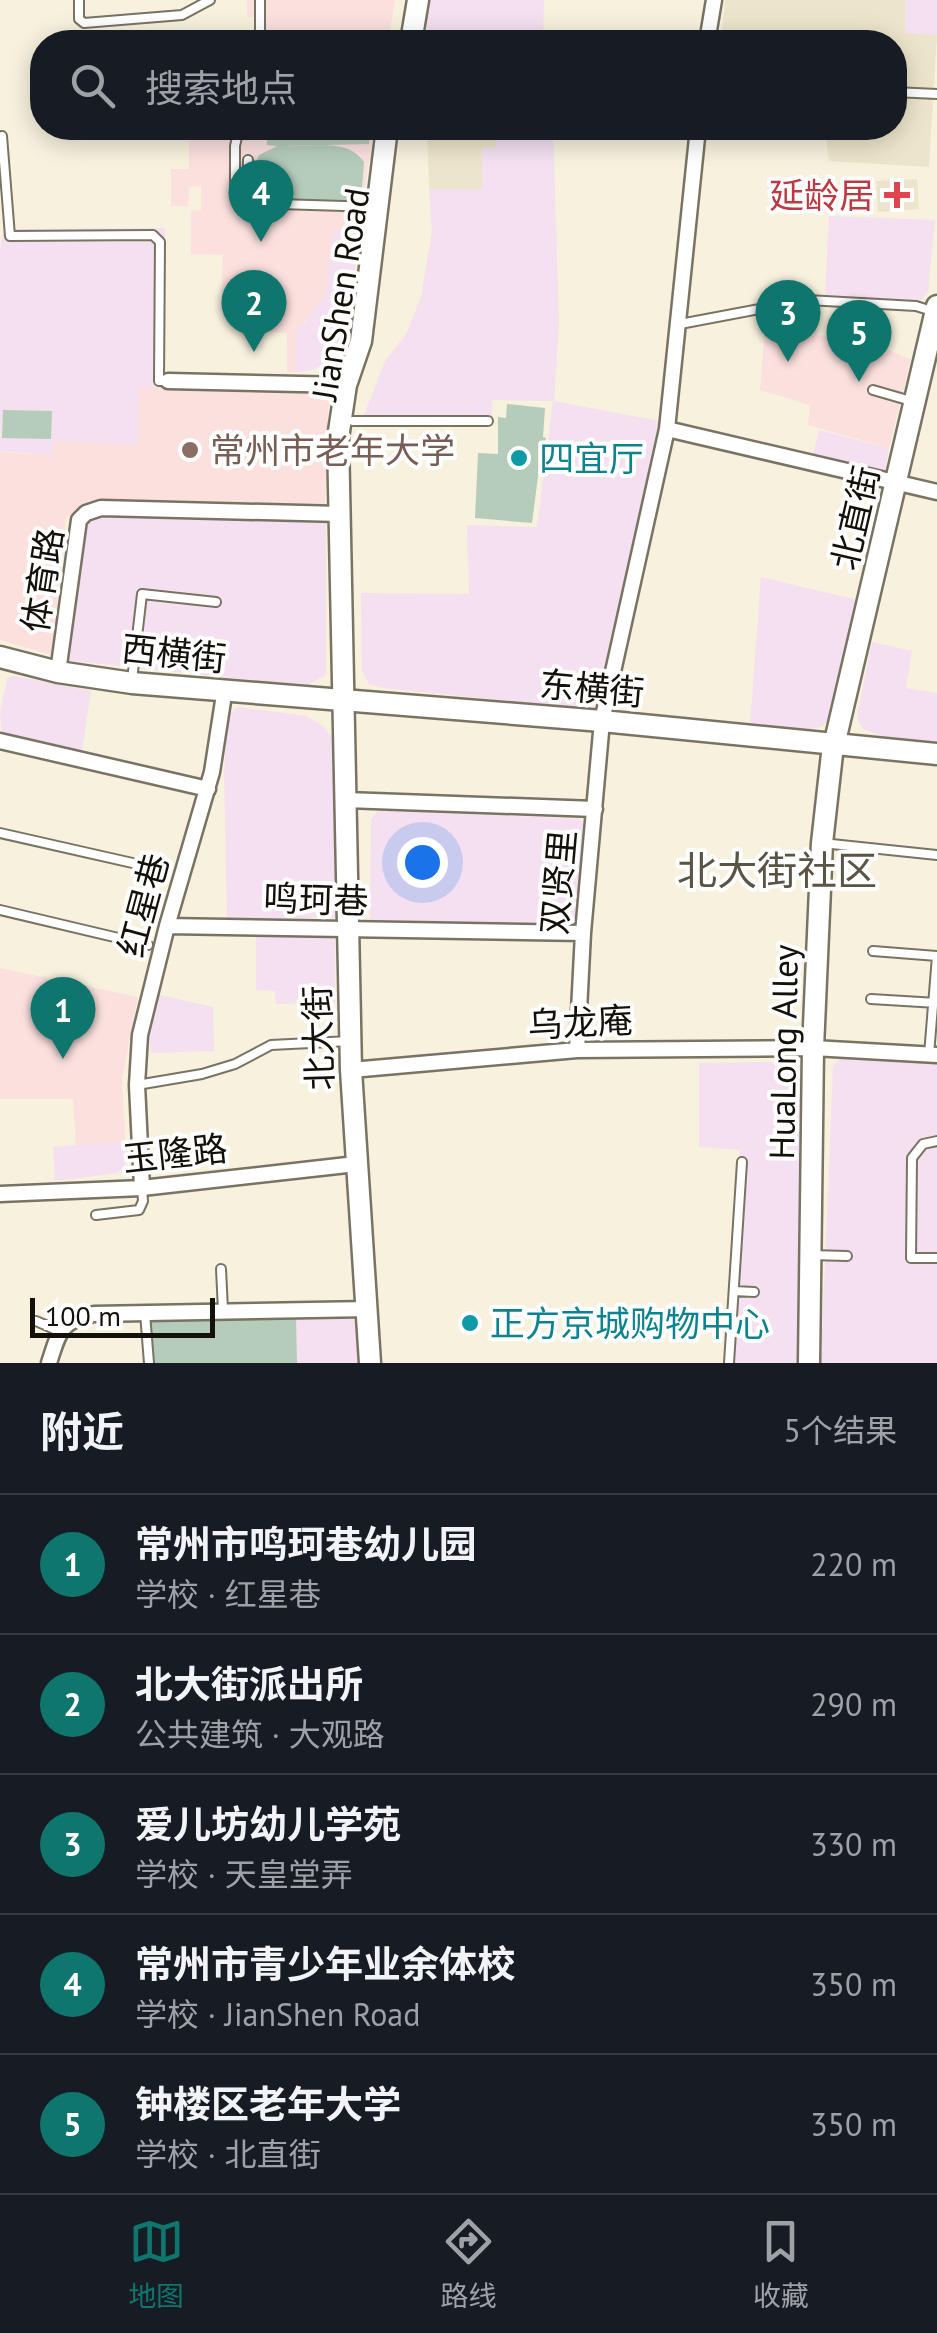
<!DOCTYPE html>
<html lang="zh">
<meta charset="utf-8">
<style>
:root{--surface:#171b24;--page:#242831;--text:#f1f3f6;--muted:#9ea1a6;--line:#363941;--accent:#0f766e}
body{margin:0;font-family:"PT Sans","Noto Sans SC",sans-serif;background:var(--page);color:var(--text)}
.scale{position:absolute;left:30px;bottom:25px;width:185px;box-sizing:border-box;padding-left:10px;border:5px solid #13110a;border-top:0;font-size:28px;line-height:35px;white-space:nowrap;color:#13110a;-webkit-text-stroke:8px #fefefe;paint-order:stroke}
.you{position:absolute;left:422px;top:862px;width:35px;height:35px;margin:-25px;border:8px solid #fff;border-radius:50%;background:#1a73e8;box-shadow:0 0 0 15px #1a73e833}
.badge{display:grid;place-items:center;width:65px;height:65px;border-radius:50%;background:var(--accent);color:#fff;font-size:32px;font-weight:700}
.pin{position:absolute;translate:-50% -82px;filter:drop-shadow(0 2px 5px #0008)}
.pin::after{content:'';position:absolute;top:52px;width:35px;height:30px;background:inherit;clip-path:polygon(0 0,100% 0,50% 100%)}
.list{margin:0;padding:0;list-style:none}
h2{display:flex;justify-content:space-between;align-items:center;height:130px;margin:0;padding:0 40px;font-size:42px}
h2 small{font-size:32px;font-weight:400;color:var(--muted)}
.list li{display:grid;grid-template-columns:65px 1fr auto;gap:30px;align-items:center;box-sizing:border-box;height:140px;padding:0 40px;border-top:2px solid var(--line)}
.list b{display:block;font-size:38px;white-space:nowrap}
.list p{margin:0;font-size:32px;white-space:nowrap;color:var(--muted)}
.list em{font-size:32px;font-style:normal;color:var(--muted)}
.icon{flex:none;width:55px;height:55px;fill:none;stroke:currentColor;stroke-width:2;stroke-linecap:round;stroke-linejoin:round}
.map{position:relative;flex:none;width:937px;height:1363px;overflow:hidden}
.search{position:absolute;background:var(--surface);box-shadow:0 5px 25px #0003;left:30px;right:30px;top:30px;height:110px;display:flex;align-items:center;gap:25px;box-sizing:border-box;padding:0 35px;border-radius:40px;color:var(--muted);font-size:38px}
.sheet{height:830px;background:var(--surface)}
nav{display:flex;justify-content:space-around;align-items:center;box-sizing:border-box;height:140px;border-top:2px solid var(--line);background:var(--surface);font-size:28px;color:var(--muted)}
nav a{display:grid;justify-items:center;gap:5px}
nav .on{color:var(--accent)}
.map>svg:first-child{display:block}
.commercial{fill:#f4e0f0}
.built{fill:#ede5cb}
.education{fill:#fbe0de}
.green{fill:#b5ccbb}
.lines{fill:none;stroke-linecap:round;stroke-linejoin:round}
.lane-casing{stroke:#787363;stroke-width:12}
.street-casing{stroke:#787363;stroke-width:19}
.secondary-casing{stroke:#787363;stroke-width:25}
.lane{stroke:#fff;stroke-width:8}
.street{stroke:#fff;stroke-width:14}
.secondary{stroke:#fff;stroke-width:20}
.health-dot{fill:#e0444e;stroke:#fefefe;stroke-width:4}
.education-dot{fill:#8d6e63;stroke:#fefefe;stroke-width:4}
.culture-dot{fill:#0f9aa8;stroke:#fefefe;stroke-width:4}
.labels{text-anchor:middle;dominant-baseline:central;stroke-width:8;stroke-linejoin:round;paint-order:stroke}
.health-label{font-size:35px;fill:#be3a42;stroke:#fefefe;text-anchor:end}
.street-label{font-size:35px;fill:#13110a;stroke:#fefefe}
.education-label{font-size:35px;fill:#785e54;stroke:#fefefe;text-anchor:start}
.culture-label{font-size:35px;fill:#0d838f;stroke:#fefefe;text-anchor:start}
.quarter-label{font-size:40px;fill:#595444;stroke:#fefefe}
</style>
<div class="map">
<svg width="937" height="1363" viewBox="0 0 937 1363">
<rect width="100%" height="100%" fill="#f7f1de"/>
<path class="commercial" d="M 428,0 L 544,0 L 543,42 L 426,42 Z
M 906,0 L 937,0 L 937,35 L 904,33 Z
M 496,128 L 553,128 L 559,322 L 554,401 L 659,421 L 600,700 L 587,709 L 383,688 L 369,684 L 362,671 L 361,593 L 469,594 L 467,525 L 537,527 L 553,401 L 492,400 L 492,426 L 361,423 L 385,361 L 406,334 L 421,297 L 432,231 L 429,189 L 482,188 L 482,147 L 496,147 Z
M 829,216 L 935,220 L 928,291 L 920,302 L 825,296 Z
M 165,228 L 165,388 L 139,388 L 138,445 L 54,441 L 52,455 L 0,451 L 0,250 L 3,229 Z
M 332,229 L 359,230 L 350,319 L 342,348 L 327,363 L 309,371 L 295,372 L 296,328 L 305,322 L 319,300 L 325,299 Z
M 819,430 L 889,448 L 885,471 L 878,475 L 812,458 Z
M 101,516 L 326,520 L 326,675 L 305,686 L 65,660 L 83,523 Z
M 761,577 L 858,600 L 836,703 L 831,718 L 821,727 L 806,730 L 750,725 Z
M 872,642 L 912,651 L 906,688 L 937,693 L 937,742 L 884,737 L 863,729 L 858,720 L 858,711 Z
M 14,676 L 91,691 L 82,751 L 2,734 L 0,714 L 7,678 Z
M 238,707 L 306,716 L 323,726 L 332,738 L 336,754 L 341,912 L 335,918 L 227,920 L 224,770 L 228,715 Z
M 378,810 L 580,819 L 585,826 L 577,920 L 571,927 L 379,926 L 370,918 L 371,819 Z
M 327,932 L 335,941 L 335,1003 L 276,1004 L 275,991 L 256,990 L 256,933 Z
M 156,994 L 213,1007 L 214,1051 L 151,1053 L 149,1032 Z
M 841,1057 L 937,1063 L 937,1363 L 821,1363 L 833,1066 Z
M 768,1062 L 784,1065 L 804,1085 L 797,1363 L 727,1363 L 740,1150 L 699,1147 L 699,1063 Z
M 125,1141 L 126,1163 L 118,1173 L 55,1181 L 53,1147 Z
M 296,1315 L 344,1315 L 353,1319 L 357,1327 L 358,1363 L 297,1363 Z"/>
<path class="built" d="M 725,0 L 906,0 L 905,33 L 937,35 L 929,167 L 829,161 L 825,128 L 894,128 L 894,42 L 721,42 Z
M 427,128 L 496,128 L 496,147 L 482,148 L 482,189 L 429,189 Z
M 917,179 L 919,209 L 878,212 L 876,181 Z"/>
<path class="education" d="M 247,0 L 395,0 L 388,42 L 255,42 L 255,17 L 247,17 Z
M 189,128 L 374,128 L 359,230 L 332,229 L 325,300 L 319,300 L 310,316 L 297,328 L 295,372 L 287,372 L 287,333 L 257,331 L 256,310 L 221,310 L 223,255 L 191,254 L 191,211 L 201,210 L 201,186 L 189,187 L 188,206 L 171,206 L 171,169 L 189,169 Z
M 805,306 L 818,306 L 817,335 L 858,338 L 911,359 L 889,448 L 808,425 L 810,405 L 760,390 L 766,317 Z
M 139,387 L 322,392 L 329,396 L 325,506 L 95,501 L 66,517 L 52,655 L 0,640 L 0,452 L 52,455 L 53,441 L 138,445 Z
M 0,968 L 138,997 L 122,1079 L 125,1141 L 76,1145 L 73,1099 L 0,1099 Z"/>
<path class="green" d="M 266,128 L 369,128 L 369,144 L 285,146 C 312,148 347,137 364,162 L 362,189 L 344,202 L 277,202 C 254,195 250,176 259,155 L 277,146 L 267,145 Z
M 507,404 L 545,408 L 543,437 L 546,438 L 544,453 L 541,453 L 532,523 L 475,518 L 478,453 L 498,454 L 498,417 L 506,418 Z
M 3,410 L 52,411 L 51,439 L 2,438 Z
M 149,1314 L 296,1315 L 297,1363 L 153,1363 Z"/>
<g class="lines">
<defs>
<path id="lane" d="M 79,0 L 79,19 L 84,23 L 182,15 L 210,0
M 260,0 L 260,42
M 894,92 L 937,94
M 239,128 L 235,146 L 235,193 L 247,203 L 377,207
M 655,128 L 698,134
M 2,136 L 10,236 L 153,235 L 160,242 L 159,381 L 168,381
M 247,203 L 248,160
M 680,324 L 807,300 L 916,306 L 932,311
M 873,390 L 911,401
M 353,421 L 488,421
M 132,680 L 142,594 L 216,602
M 0,833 L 159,869
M 822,843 L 937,855
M 0,910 L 148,945
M 873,951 L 937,956
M 871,999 L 937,1003
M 929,1055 L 937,956
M 137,1085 L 202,1074 L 235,1064 L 271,1045 L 350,1041
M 937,1141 L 923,1144 L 912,1158 L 911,1258 L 937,1258
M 96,1215 L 139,1210 L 143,1201 L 142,1188
M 812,1255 L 847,1256
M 221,1269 L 223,1310
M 734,1291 L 754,1292
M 145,1313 L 149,1363
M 36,1321 L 59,1331
M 729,1363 L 742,1162"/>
<path id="street" d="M 707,42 L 714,0
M 168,381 L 346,385
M 667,429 L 937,492
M 58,672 L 79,520 L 86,513 L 101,508 L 340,514
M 0,741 L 208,789
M 346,800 L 595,809
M 167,926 L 583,933
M 577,1050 L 583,933 L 602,721 L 667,429 L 698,128
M 351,1070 L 577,1050 L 813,1048 L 937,1055
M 142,1188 L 137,1085 L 140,1035 L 167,926 L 212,772 L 223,701
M 0,1194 L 142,1188 L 356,1164
M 49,1363 C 59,1332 60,1321 94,1314 L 369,1309"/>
<path id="secondary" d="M 411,42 L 418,0
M 0,657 L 58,672 L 132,683 L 602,721 L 937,754
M 370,1363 L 351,1070 L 338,438 L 346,385 L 361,341 L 387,128
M 809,1363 L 813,1048 L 822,843 L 832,754 L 937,306"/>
</defs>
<use href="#lane" class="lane-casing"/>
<use href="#street" class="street-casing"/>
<use href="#secondary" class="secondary-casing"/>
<use href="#lane" class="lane"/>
<use href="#street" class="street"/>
<use href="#secondary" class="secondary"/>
</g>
<path class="health-dot" d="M892 180h10v10h10v10h-10v10h-10v-10h-10v-10h10z"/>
<circle class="education-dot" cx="190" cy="450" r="10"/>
<g class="culture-dot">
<circle cx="519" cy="458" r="10"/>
<circle cx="470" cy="1323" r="10"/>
</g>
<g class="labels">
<g class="health-label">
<text x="874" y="195">延龄居</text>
</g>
<g class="street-label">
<text transform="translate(340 294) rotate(-81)">JianShen Road</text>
<text transform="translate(855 518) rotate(-77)">北直街</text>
<text transform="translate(42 580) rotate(-81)">体育路</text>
<text transform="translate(174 653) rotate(6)">西横街</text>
<text transform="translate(592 688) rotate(5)">东横街</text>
<text transform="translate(558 882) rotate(-85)">双贤里</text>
<text transform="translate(316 899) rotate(2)">鸣珂巷</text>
<text transform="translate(143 905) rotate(-75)">红星巷</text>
<text transform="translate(580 1022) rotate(-3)">乌龙庵</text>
<text transform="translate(318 1038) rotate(-92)">北大街</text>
<text transform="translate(783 1052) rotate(-89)">HuaLong Alley</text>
<text transform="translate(175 1153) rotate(-6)">玉隆路</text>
</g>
<g class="education-label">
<text x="210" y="450">常州市老年大学</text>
</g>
<g class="culture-label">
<text x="539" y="458">四宜厅</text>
<text x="490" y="1323">正方京城购物中心</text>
</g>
<g class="quarter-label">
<text x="777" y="870">北大街社区</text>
</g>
</g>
</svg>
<div class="scale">100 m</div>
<div class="you"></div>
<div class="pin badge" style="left:63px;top:1059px">1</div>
<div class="pin badge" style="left:254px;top:352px">2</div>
<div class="pin badge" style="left:788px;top:362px">3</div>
<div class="pin badge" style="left:261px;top:242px">4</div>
<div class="pin badge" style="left:859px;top:382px">5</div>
<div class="search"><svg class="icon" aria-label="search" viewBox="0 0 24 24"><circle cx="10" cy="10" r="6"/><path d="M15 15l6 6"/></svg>搜索地点</div>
</div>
<section class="sheet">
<h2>附近<small>5个结果</small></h2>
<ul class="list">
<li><span class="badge">1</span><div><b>常州市鸣珂巷幼儿园</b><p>学校 · 红星巷</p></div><em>220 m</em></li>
<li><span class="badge">2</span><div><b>北大街派出所</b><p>公共建筑 · 大观路</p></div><em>290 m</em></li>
<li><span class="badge">3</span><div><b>爱儿坊幼儿学苑</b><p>学校 · 天皇堂弄</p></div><em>330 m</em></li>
<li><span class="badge">4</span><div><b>常州市青少年业余体校</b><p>学校 · JianShen Road</p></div><em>350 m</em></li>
<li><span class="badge">5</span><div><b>钟楼区老年大学</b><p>学校 · 北直街</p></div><em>350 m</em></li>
</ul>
</section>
<nav>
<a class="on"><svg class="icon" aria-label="map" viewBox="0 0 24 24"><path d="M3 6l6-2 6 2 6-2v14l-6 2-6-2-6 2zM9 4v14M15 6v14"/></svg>地图</a>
<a><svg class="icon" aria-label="directions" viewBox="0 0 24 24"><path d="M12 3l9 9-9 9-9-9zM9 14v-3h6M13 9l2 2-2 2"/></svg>路线</a>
<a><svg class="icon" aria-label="saved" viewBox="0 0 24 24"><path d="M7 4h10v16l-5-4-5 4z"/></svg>收藏</a>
</nav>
